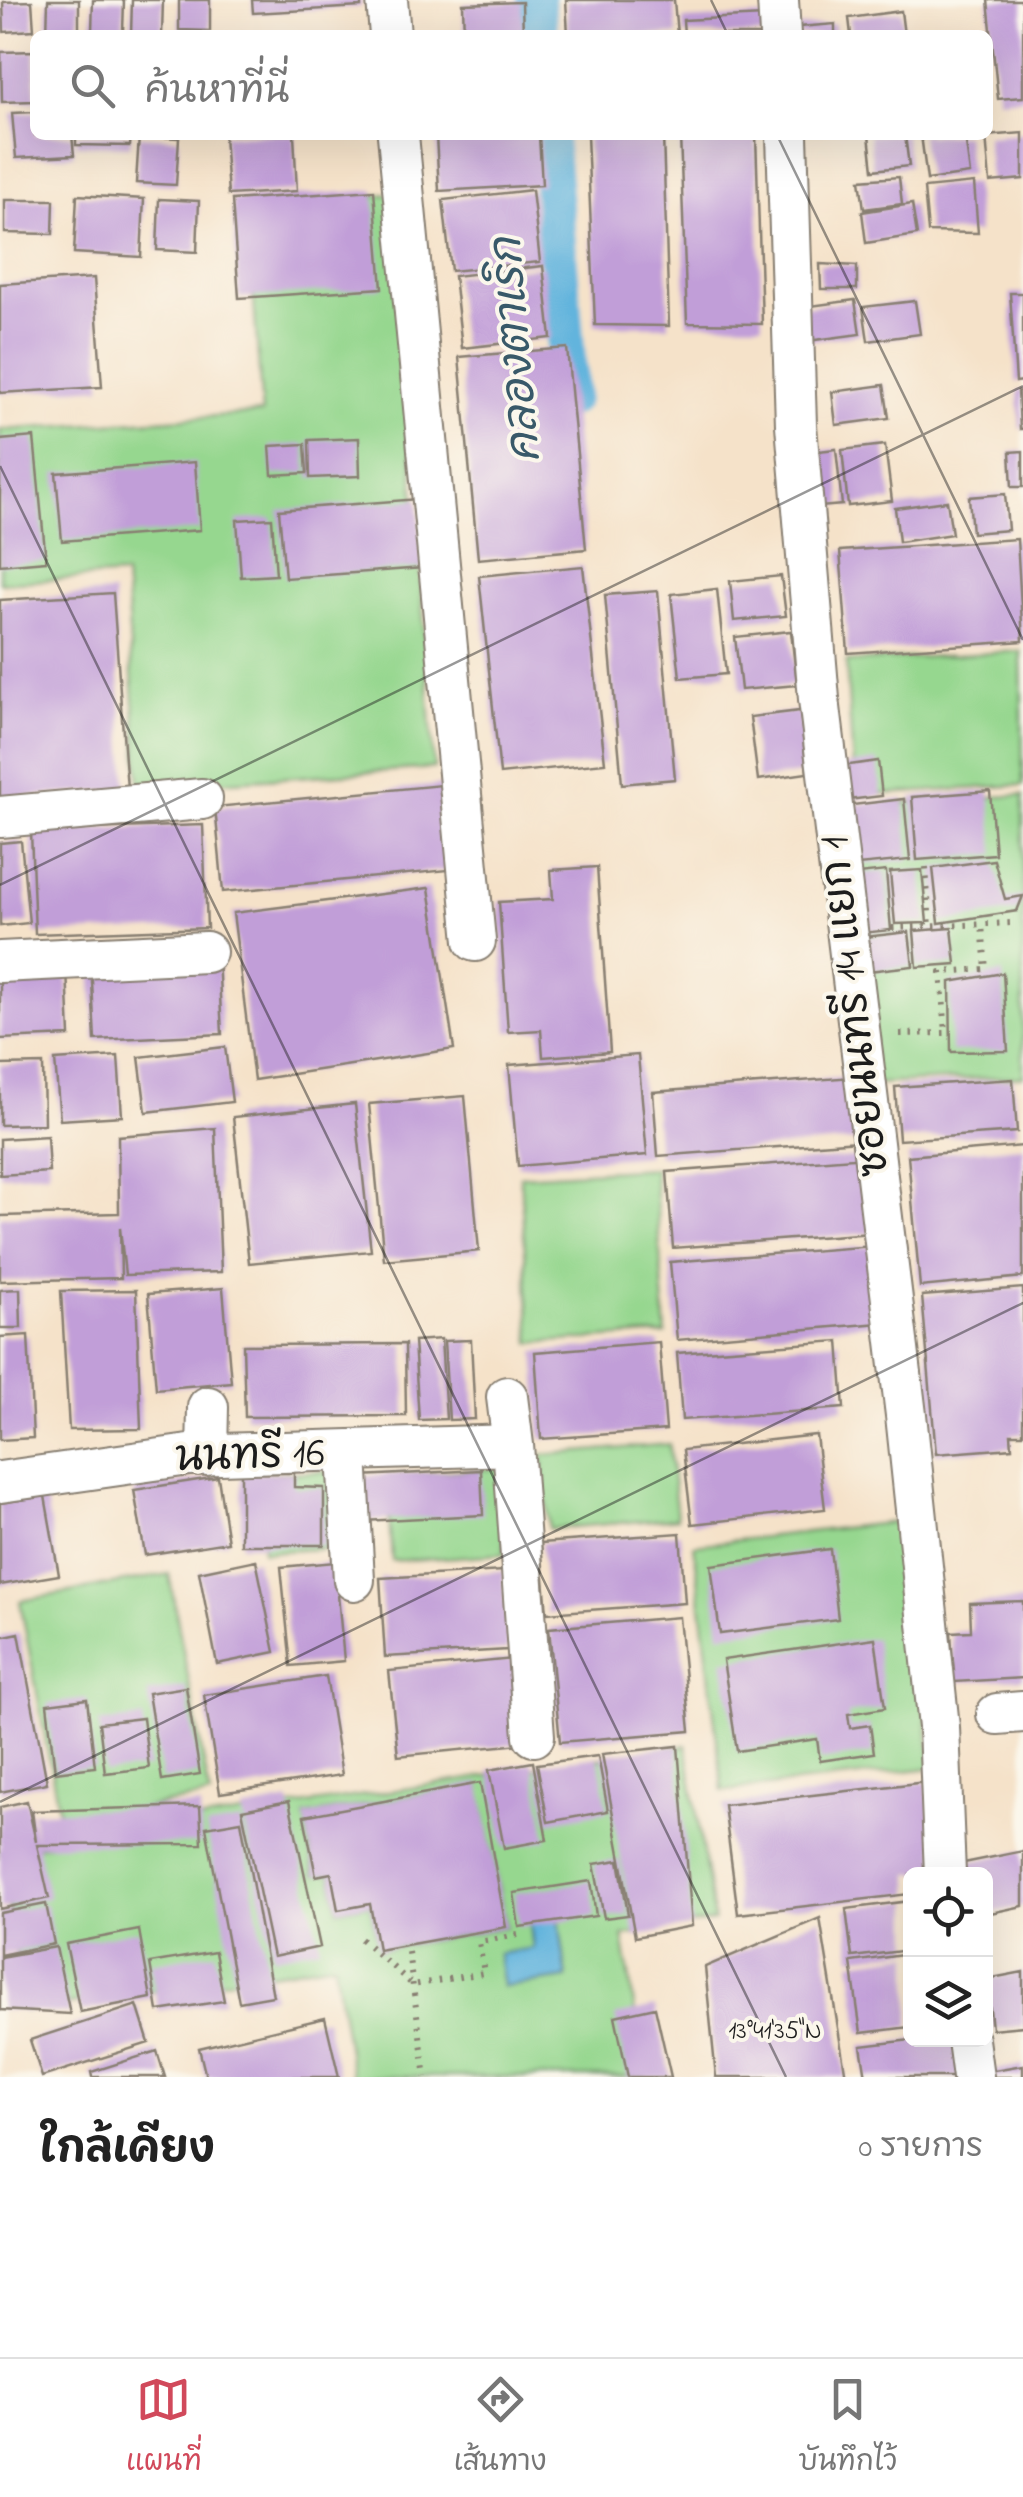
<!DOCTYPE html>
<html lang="th">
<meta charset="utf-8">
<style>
:root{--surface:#fff;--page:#f2f2f2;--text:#222;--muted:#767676;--line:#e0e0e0;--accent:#d1495b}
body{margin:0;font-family:"Indie Flower","Playpen Sans Thai",sans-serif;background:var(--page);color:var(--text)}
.controls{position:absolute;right:30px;bottom:30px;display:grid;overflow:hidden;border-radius:15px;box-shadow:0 10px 40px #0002}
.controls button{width:90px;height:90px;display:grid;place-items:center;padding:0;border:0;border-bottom:2px solid var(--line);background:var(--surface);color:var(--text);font:50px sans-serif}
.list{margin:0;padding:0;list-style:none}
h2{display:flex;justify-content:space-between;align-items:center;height:130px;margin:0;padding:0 40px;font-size:42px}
h2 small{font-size:32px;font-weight:400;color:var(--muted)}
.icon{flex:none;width:55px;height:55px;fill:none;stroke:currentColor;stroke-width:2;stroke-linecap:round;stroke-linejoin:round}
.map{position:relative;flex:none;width:1023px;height:2077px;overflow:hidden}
.search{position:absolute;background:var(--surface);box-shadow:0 10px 40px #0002;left:30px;right:30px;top:30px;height:110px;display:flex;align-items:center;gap:25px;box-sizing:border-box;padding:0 35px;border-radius:15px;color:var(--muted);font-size:38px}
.sheet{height:280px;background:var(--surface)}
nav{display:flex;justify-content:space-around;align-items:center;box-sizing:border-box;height:140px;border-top:2px solid var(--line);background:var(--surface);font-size:28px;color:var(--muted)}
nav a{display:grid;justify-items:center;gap:5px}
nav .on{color:var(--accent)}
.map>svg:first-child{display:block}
.green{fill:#96d78f;stroke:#597a56;stroke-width:2.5;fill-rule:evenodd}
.water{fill:#62b4dd;stroke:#3f687c;stroke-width:2.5}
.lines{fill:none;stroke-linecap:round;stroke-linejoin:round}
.canal{stroke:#62b4dd;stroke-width:38}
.building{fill:#c19ed8}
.minor-casing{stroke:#887f72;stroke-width:44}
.path{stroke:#887f72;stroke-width:6;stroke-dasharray:2.5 8;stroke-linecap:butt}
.minor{stroke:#fff;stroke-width:40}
.ticks{fill:none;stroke:#1c1c1c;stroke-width:2.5;stroke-opacity:0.45}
.labels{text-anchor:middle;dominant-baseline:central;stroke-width:8;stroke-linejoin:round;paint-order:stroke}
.street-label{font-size:42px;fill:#1c1c1c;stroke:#fbf7ec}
.water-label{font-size:45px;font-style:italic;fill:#385969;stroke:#fbf7ec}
.ticks-label{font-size:25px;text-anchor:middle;fill:#1c1c1c;stroke:#fbf7ec;stroke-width:8;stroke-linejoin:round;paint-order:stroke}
</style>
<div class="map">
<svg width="1023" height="2077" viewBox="0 0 1023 2077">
<rect width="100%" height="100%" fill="#fbf7ec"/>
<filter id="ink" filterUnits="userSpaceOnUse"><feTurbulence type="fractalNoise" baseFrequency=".01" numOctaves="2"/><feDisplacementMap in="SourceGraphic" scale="20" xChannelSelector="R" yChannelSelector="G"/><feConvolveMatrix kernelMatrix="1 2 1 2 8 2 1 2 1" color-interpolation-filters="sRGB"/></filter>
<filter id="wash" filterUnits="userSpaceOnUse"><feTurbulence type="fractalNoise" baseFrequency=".0048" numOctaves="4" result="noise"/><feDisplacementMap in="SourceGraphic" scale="40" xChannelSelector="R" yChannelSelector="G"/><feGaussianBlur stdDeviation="2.25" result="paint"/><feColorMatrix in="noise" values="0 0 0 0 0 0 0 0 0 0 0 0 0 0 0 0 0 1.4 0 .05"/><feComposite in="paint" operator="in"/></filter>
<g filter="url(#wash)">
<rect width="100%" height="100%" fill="#f5e2c9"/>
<path class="green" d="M 393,194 L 434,768 L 140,787 L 125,575 L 0,583 L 0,430 L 262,413 L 247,203 Z
M 1021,651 L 1023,785 L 855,796 L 846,662 Z
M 1023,795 L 1023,1076 L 875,1084 L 858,806 Z
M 654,1168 L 666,1334 L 531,1343 L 520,1176 Z
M 669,1444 L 677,1518 L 549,1529 L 542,1455 Z
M 499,1468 L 505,1554 L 392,1561 L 386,1476 Z
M 334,1471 L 337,1548 L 263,1552 L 259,1474 Z
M 904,1521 L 932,1768 L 723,1791 L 694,1545 Z
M 169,1574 L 210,1796 L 61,1823 L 20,1601 Z
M 686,1745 L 714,1921 L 623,1936 L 645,2077 L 352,2077 L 334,1963 L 25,2011 L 0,1852 ZM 479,1784 L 506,1927 L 379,1950 L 370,1904 L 338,1910 L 331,1873 L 315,1875 L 305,1816 Z"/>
<path class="water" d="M 558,1912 L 567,1978 L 503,1987 L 498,1954 L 533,1948 L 529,1916 Z"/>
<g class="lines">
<path class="canal" d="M 536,0 L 539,35
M 548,135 L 570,397"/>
</g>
<g id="blocks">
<path class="building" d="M 48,0 L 79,0 L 79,35 L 47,35 Z
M 93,0 L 124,0 L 123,32 L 92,31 Z
M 132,0 L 163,0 L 162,35 L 131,35 Z
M 179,0 L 210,0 L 210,31 L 179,30 Z
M 252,0 L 361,0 L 361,7 L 253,13 Z
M 566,0 L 674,0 L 677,35 L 568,35 Z
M 988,0 L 1023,0 L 1023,97 L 998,99 Z
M 32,1 L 34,30 L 4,32 L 3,2 Z
M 522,2 L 523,35 L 464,35 L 463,4 Z
M 901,11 L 904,35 L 851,35 L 849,18 Z
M 764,16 L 766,35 L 684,35 L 683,20 Z
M 835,24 L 835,35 L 799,35 L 799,27 Z
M 35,51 L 35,101 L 2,102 L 1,52 Z
M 35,112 L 35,135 L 72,135 L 74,155 L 16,158 L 12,113 Z
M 1023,133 L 1023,179 L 990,182 L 986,136 Z
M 76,135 L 131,135 L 130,146 L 76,145 Z
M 224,135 L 294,135 L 297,191 L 228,195 Z
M 436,135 L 539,135 L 542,185 L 439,191 Z
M 587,135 L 663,135 L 669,326 L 595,325 Z
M 680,135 L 756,135 L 762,324 L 687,323 Z
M 869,135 L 905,135 L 909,166 L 873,170 Z
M 921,135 L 965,135 L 970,174 L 927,180 Z
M 139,136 L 179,138 L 176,185 L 136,183 Z
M 899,177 L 902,204 L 864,209 L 860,180 Z
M 974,183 L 978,233 L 928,232 L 924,188 Z
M 374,190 L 382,288 L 239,298 L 232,200 Z
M 532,190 L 540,262 L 451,271 L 443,200 Z
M 77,195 L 144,199 L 141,257 L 74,253 Z
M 159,199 L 199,201 L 197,252 L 157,250 Z
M 5,200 L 54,200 L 53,234 L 5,233 Z
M 912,204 L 917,235 L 866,243 L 862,212 Z
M 820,264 L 857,266 L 857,289 L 821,289 Z
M 543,266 L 551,338 L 462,348 L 454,276 Z
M 94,278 L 102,387 L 0,393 L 0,284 Z
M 1010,293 L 1023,293 L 1023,381 L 1016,382 Z
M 855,300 L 860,334 L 807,341 L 803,307 Z
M 915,301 L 920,334 L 868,341 L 863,307 Z
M 567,348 L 586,549 L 478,559 L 459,357 Z
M 884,385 L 889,418 L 836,425 L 832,392 Z
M 1023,390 L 1023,429 L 1020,429 L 1018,391 Z
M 34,437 L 46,561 L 0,565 L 0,440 Z
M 359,438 L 360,476 L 310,478 L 309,440 Z
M 305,444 L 307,473 L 272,475 L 270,446 Z
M 885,445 L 892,501 L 848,506 L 842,450 Z
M 836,449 L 842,505 L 808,508 L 802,453 Z
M 1023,451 L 1023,487 L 1012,487 L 1010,452 Z
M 195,462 L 200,530 L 62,541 L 56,473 Z
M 1005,494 L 1008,530 L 972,533 L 969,497 Z
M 418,499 L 423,568 L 285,578 L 279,510 Z
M 947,501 L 952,534 L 899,542 L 895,508 Z
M 272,518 L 276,575 L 241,577 L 237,520 Z
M 1017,539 L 1023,641 L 848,653 L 840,551 Z
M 583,566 L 605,763 L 500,774 L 479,576 Z
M 781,576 L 786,616 L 734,621 L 730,581 Z
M 717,589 L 726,674 L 680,678 L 671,594 Z
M 658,591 L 675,779 L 622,784 L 605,595 Z
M 113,593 L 127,789 L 0,798 L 0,600 Z
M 791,631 L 797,685 L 741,690 L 735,637 Z
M 800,711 L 807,773 L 758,780 L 750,717 Z
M 878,761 L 882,796 L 839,801 L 835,767 Z
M 441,785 L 449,870 L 223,892 L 215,807 Z
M 990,791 L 995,854 L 917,860 L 912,797 Z
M 904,799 L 910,860 L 858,865 L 852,805 Z
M 203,825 L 207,928 L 35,934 L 31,831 Z
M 21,841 L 29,923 L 0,926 L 0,843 Z
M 994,860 L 1005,899 L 1023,896 L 1017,911 L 939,923 L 933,868 Z
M 597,867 L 610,1052 L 543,1057 L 541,1030 L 508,1032 L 499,902 L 553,899 L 551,870 Z
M 922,870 L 927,923 L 895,924 L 890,872 Z
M 886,871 L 891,930 L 853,934 L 847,875 Z
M 429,888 L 454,1049 L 254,1080 L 233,913 Z
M 952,928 L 956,964 L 917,967 L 914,931 Z
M 909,932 L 913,966 L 859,972 L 855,938 Z
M 218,957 L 222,1034 L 95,1040 L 91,962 Z
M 67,970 L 70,1036 L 0,1039 L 0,972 Z
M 1003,973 L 1008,1051 L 951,1052 L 950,982 Z
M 225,1047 L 232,1102 L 146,1112 L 139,1057 Z
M 638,1055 L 647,1155 L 518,1166 L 509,1065 Z
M 118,1056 L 122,1116 L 60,1120 L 55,1060 Z
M 43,1064 L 44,1124 L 0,1125 L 0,1065 Z
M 853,1077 L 858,1141 L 658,1156 L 653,1092 Z
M 1013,1079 L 1017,1132 L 899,1140 L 895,1087 Z
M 465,1096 L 479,1251 L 384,1260 L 369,1104 Z
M 355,1104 L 371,1251 L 249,1263 L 233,1117 Z
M 215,1128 L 221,1272 L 125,1275 L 120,1228 L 121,1278 L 0,1281 L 0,1216 L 119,1213 L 118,1136 Z
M 47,1136 L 49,1172 L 0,1175 L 0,1139 Z
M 1023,1146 L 1023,1277 L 920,1287 L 908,1156 Z
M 866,1157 L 871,1233 L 673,1248 L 667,1172 Z
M 873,1246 L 880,1323 L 677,1340 L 670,1262 Z
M 223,1288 L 231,1382 L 156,1389 L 148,1294 Z
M 1023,1288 L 1023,1434 L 1011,1434 L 1012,1448 L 936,1454 L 922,1296 Z
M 20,1289 L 21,1328 L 0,1328 L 0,1290 Z
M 136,1290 L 141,1429 L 69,1430 L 61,1291 Z
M 28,1335 L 33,1438 L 0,1440 L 0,1337 Z
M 441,1339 L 446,1419 L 419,1420 L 414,1341 Z
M 471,1340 L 475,1419 L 449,1420 L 444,1341 Z
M 839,1341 L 844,1408 L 682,1420 L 677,1353 Z
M 659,1342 L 666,1430 L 541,1439 L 535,1352 Z
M 405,1344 L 406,1416 L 245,1417 L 243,1345 Z
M 816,1435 L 825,1509 L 692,1524 L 683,1450 Z
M 481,1470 L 483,1515 L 363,1521 L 360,1476 Z
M 241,1473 L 294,1473 L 294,1487 L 324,1488 L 324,1545 L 241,1545 Z
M 218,1477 L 228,1542 L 145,1555 L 134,1490 Z
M 45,1496 L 59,1575 L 0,1585 L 0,1503 Z
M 680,1533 L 685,1603 L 547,1613 L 541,1543 Z
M 830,1549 L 838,1619 L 720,1634 L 711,1565 Z
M 256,1560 L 275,1652 L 217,1664 L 199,1572 Z
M 335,1562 L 344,1661 L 291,1666 L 281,1567 Z
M 503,1571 L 508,1650 L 385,1657 L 380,1578 Z
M 1023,1601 L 1023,1678 L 954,1682 L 951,1632 L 971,1631 L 970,1603 Z
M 679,1617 L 690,1731 L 560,1742 L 549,1628 Z
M 19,1633 L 47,1783 L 0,1792 L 0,1637 Z
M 875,1638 L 885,1708 L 848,1714 L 850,1728 L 870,1725 L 874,1753 L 820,1761 L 817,1739 L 737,1751 L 723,1660 Z
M 513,1659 L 522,1744 L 398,1756 L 389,1671 Z
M 326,1676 L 342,1775 L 220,1793 L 204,1695 Z
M 186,1687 L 200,1774 L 162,1780 L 148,1693 Z
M 87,1699 L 95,1767 L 55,1772 L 47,1704 Z
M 143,1718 L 149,1768 L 105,1773 L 99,1723 Z
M 678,1746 L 692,1926 L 635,1937 L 602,1754 Z
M 598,1756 L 608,1811 L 548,1822 L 537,1764 Z
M 533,1762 L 547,1840 L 504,1848 L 489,1770 Z
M 927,1782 L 938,1874 L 910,1874 L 910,1894 L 738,1914 L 724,1805 Z
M 480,1783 L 506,1927 L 378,1950 L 370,1904 L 338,1910 L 331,1873 L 316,1876 L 304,1816 Z
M 27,1801 L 36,1842 L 32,1811 L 200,1806 L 202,1844 L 37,1845 L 49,1898 L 0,1909 L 0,1807 Z
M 289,1801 L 320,1947 L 273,1957 L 242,1810 Z
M 241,1821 L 273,1996 L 239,2002 L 206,1827 Z
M 1023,1851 L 1023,1906 L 986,1914 L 986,1874 L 966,1874 L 964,1863 Z
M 619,1860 L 628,1915 L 604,1918 L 594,1864 Z
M 591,1881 L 596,1916 L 519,1927 L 514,1893 Z
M 910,1901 L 910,1950 L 852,1957 L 846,1909 Z
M 46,1904 L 54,1944 L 0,1955 L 0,1913 Z
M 820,1918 L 846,2077 L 716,2077 L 705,1967 Z
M 139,1930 L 151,1998 L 80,2012 L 66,1944 Z
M 56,1947 L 70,2014 L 0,2010 L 0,1957 Z
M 215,1952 L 224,2001 L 158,2011 L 150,1963 Z
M 910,1954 L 910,2027 L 861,2033 L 851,1962 Z
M 1023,1972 L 1023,2026 L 992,2029 L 987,1979 Z
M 137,2005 L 149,2043 L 42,2077 L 30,2040 Z
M 655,2007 L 671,2077 L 628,2077 L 615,2016 Z
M 325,2018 L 339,2077 L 206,2077 L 199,2048 Z
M 911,2040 L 959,2040 L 965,2077 L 866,2077 L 861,2046 Z
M 157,2051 L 165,2077 L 92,2077 L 91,2072 Z
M 1023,2065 L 1023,2077 L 989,2077 L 988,2071 Z"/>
</g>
</g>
<g filter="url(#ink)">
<use href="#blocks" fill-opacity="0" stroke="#887f72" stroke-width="2.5"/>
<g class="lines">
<defs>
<path id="minor" d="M 387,0 L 390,35
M 778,0 L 780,35
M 398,135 L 475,941
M 787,135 L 796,425 L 819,699 L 906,1415 L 939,1727 L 945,1874
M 0,817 L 202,799
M 0,962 L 206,952
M 513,1445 L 534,1736
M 347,1454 L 354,1580
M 207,1455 L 208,1407
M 0,1482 L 189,1455 L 513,1445 L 507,1397
M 997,1714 L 1023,1712
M 968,2040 L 973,2077"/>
</defs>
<use href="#minor" class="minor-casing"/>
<path class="path" d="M 926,867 L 930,927
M 892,928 L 1012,923
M 900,1034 L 946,1033 L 941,972 L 986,969 L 982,925
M 361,1939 L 413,1985 L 484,1973 L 479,1942 L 518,1935
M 408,1952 L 426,2077"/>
<use href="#minor" class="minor"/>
</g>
</g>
<path class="ticks" d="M 711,0 L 728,35M 777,135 L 1023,640M 0,466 L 786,2077M 0,885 L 1023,386M 0,1802 L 1023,1303"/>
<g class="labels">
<g class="street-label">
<text transform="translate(856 1006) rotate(-97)">ซอยนนทรี 14 แยก 1</text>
<text transform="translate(250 1457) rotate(-2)">นนทรี 16</text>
</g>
<g class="water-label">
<text transform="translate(518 350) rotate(-95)">คลองตาเริก</text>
</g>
</g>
<g class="ticks-label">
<text x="775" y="2038">13°41'35"N</text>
</g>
</svg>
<div class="controls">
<button><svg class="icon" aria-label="locate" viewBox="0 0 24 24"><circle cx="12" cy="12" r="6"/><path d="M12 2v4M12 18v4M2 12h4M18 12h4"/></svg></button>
<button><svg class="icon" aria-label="layers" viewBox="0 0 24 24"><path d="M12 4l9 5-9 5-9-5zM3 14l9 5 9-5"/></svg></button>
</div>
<div class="search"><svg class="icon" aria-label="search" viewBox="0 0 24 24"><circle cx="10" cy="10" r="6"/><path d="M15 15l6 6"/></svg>ค้นหาที่นี่</div>
</div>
<section class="sheet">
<h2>ใกล้เคียง<small>0 รายการ</small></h2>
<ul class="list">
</ul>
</section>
<nav>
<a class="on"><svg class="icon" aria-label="map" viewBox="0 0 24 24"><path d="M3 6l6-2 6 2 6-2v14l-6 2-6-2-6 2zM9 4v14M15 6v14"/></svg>แผนที่</a>
<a><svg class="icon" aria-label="directions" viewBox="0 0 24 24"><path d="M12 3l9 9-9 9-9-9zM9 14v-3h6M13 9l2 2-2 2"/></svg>เส้นทาง</a>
<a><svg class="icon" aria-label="saved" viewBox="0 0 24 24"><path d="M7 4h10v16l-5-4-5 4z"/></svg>บันทึกไว้</a>
</nav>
